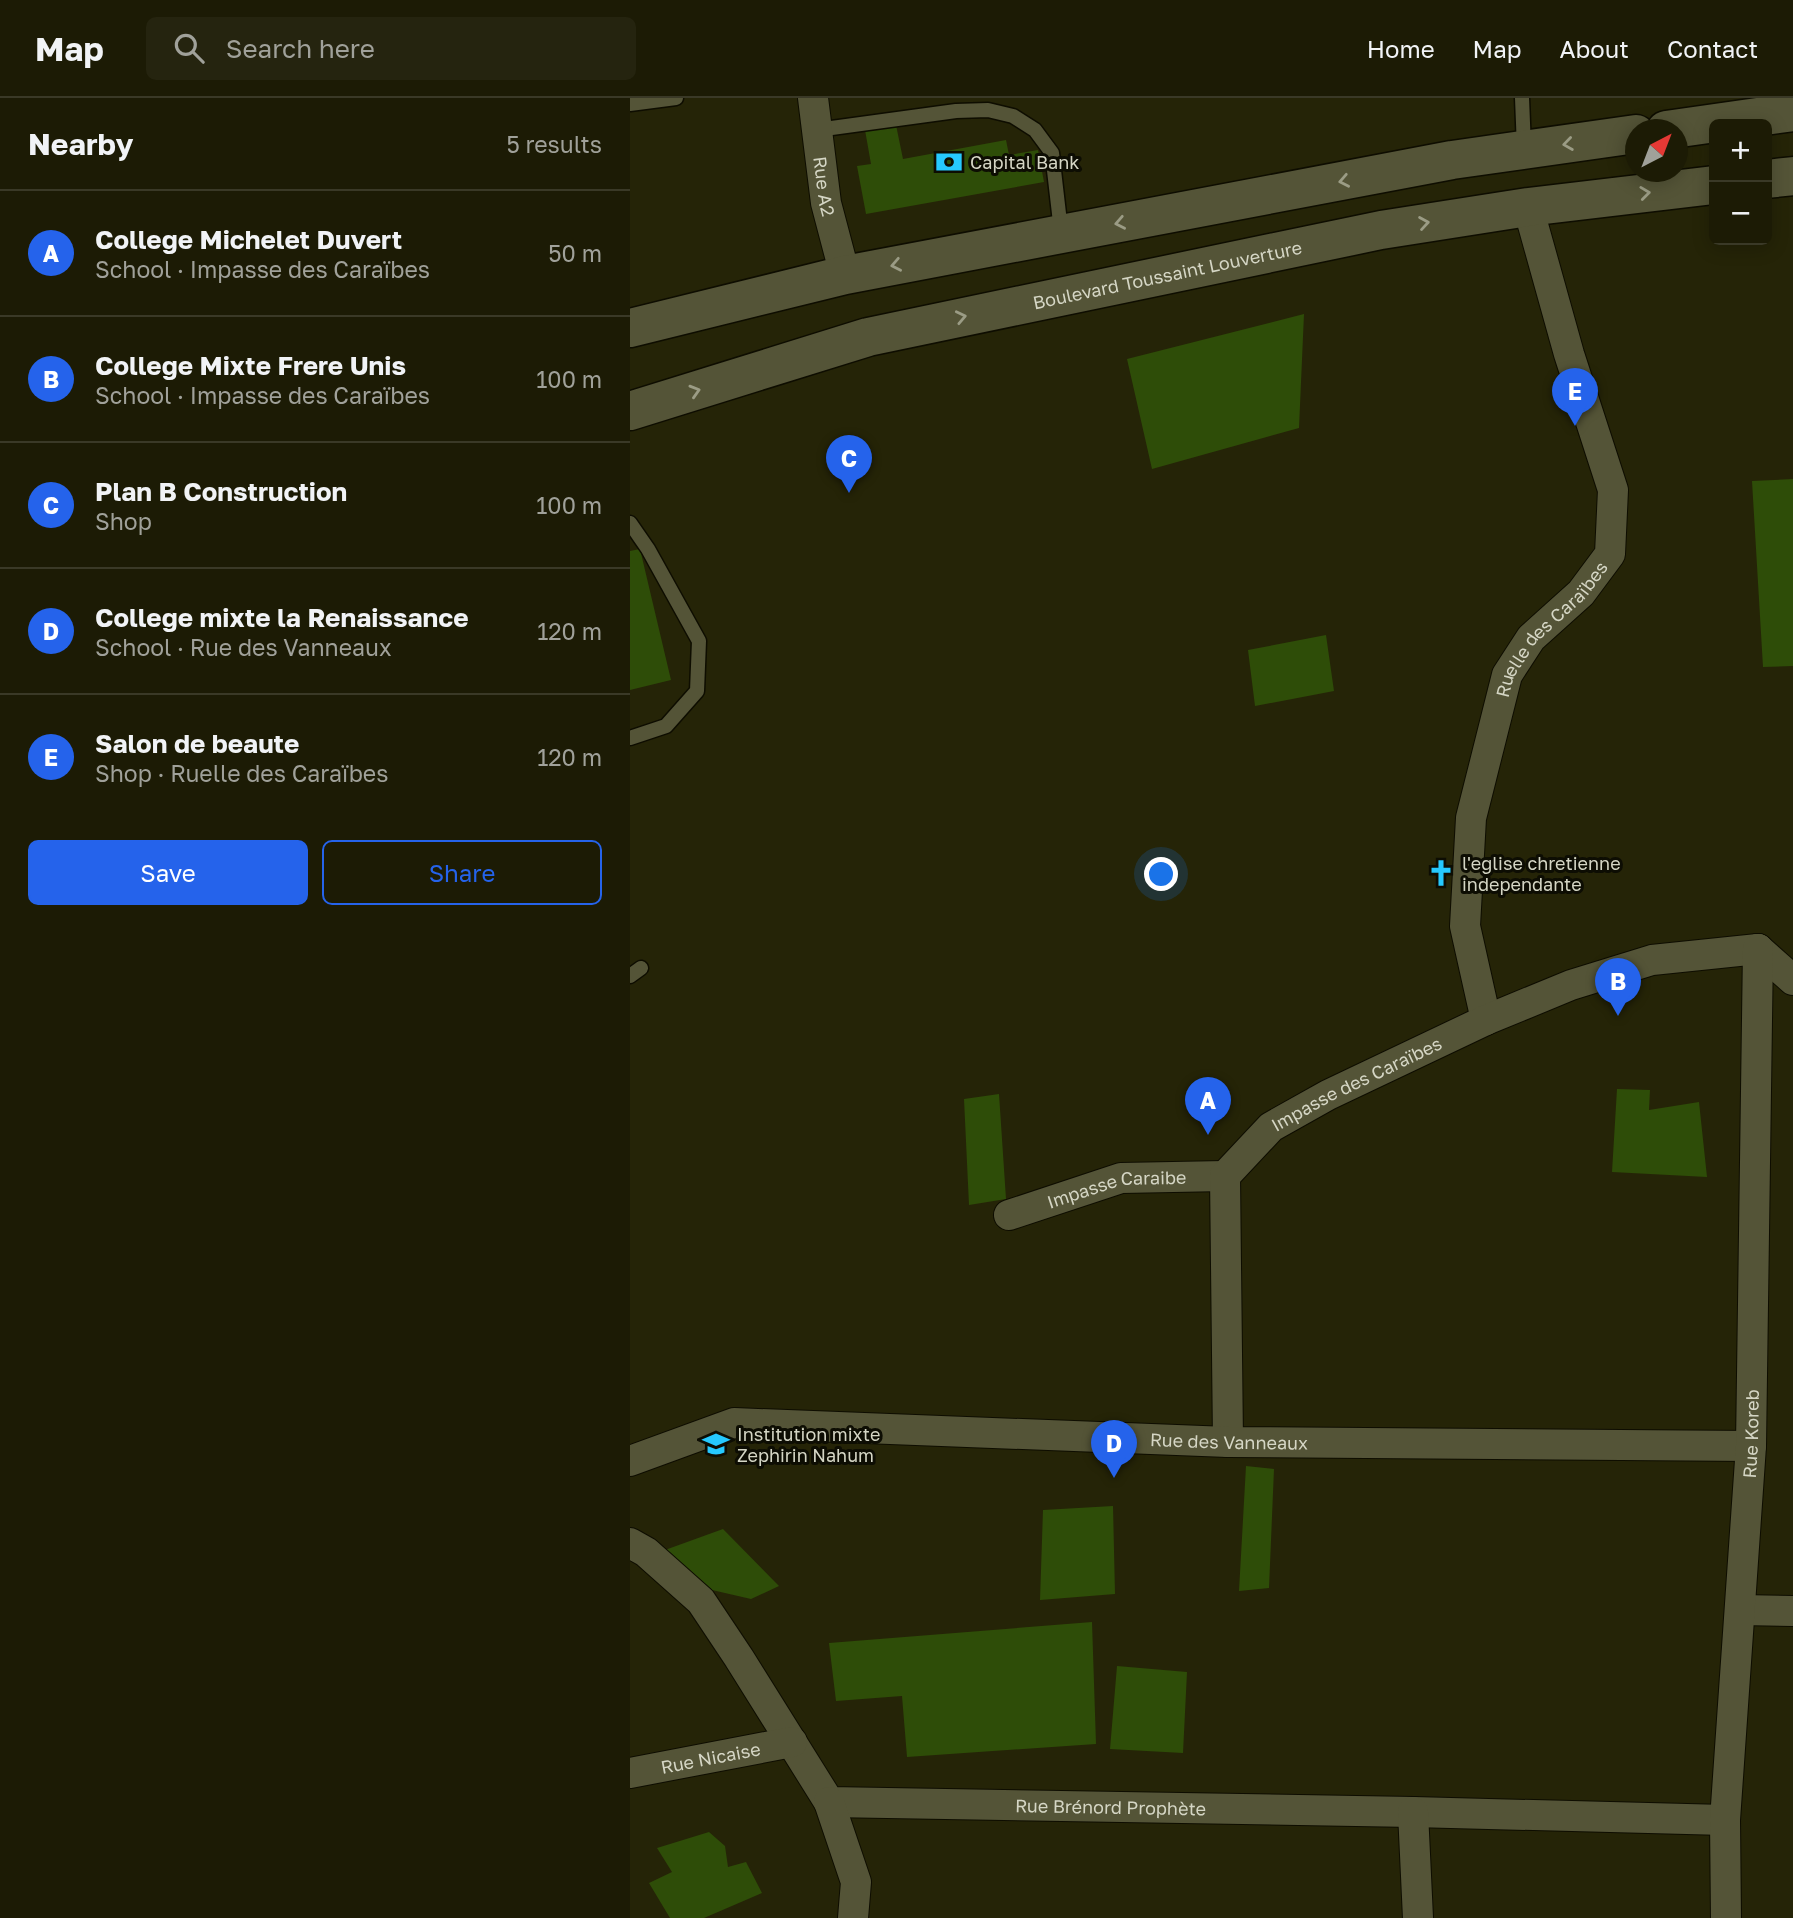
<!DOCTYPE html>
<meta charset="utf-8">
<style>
:root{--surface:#1c1b05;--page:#25240f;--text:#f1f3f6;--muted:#a0a19a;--line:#3a3927;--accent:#2563eb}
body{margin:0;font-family:"Golos Text",sans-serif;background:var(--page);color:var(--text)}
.controls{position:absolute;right:21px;top:21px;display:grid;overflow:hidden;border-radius:10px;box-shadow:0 4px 18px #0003}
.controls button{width:63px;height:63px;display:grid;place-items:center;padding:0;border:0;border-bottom:2px solid var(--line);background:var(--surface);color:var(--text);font:35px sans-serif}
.compass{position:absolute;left:995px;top:21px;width:63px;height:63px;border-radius:50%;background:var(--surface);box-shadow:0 4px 18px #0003;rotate:42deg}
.you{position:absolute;left:532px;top:777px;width:24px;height:24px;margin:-18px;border:5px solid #fff;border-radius:50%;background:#1a73e8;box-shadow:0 0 0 10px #1a73e833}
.badge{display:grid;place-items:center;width:46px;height:46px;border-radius:50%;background:var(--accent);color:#fff;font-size:23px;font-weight:700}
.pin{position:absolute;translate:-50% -58px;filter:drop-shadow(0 2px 4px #0008)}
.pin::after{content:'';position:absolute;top:37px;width:24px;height:21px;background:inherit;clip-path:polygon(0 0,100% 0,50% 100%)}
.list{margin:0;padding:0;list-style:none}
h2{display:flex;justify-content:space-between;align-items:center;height:91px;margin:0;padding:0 28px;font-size:30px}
h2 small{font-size:23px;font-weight:400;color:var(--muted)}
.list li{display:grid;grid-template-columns:46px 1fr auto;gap:21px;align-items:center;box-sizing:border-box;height:126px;padding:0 28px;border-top:2px solid var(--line)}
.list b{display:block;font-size:26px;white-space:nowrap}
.list p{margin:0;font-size:23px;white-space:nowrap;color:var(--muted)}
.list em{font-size:23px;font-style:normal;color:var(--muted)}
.actions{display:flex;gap:14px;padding:21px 28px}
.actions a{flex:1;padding:16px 0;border:2px solid var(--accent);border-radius:10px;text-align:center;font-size:24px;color:var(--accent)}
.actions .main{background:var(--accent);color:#fff}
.icon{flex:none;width:38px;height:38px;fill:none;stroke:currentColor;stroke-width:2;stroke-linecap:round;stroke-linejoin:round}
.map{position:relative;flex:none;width:1163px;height:1820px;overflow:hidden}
header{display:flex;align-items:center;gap:42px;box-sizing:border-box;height:98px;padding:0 35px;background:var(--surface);border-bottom:2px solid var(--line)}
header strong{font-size:33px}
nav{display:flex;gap:38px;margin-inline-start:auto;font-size:24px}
.search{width:490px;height:63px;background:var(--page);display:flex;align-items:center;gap:18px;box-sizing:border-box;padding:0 24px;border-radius:10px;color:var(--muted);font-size:26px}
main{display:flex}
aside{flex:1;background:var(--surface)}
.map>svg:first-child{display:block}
.building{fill:#2e4d08}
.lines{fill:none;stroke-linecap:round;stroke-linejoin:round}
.lane-casing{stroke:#0e0d00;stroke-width:17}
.street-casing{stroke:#0e0d00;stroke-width:32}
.secondary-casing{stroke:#0e0d00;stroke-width:41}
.lane{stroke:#545437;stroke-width:14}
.street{stroke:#545437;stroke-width:30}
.secondary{stroke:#545437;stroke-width:38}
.oneway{stroke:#9b9c85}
.labels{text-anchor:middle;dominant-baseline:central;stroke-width:6;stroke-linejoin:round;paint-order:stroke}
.poi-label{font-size:18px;fill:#d5d6c5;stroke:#0d0d03;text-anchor:start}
.street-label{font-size:18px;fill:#d5d6c5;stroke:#0d0d03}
</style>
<header>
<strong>Map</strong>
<div class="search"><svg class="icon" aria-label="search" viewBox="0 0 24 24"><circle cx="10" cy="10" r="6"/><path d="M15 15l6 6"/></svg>Search here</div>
<nav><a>Home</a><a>Map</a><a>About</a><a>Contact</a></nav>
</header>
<main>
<aside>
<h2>Nearby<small>5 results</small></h2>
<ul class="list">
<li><span class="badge">A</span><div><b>College Michelet Duvert</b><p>School · Impasse des Caraïbes</p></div><em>50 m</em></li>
<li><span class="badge">B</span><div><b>College Mixte Frere Unis</b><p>School · Impasse des Caraïbes</p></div><em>100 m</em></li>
<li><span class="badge">C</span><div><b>Plan B Construction</b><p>Shop</p></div><em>100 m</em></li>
<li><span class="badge">D</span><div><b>College mixte la Renaissance</b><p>School · Rue des Vanneaux</p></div><em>120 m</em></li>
<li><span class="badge">E</span><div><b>Salon de beaute</b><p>Shop · Ruelle des Caraïbes</p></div><em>120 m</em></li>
</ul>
<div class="actions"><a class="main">Save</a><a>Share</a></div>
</aside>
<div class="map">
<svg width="1163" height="1820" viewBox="0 0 1163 1820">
<rect width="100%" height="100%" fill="#252407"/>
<path class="building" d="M 266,27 L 273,61 L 376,42 L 379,57 L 408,52 L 414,84 L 236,116 L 227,68 L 241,66 L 235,32 Z
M 674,216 L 669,330 L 522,371 L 497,261 Z
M 1163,381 L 1163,568 L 1133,569 L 1122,383 Z
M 10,451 L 41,582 L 0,592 L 0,453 Z
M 696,537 L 704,593 L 625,608 L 618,552 Z
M 987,991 L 1020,992 L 1019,1012 L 1069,1004 L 1077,1079 L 982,1074 Z
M 369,996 L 376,1101 L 339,1107 L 334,1001 Z
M 616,1368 L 644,1371 L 639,1490 L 609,1493 Z
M 483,1408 L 485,1496 L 410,1502 L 413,1412 Z
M 93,1431 L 149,1488 L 121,1501 L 82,1492 L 35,1452 Z
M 462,1524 L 466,1646 L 277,1659 L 272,1598 L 206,1603 L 199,1545 Z
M 487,1568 L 557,1574 L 553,1655 L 480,1651 Z
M 79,1734 L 95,1748 L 98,1769 L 116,1764 L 132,1795 L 74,1820 L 40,1820 L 19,1785 L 42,1774 L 27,1750 Z"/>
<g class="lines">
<defs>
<path id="lane" d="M 892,0 L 894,50
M 0,6 L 46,0
M 187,32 L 326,13 L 358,12 L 383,18 L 405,32 L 422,55 L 431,133
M 0,425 L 18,451 L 69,543 L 67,593 L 36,628 L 0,640
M 0,878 L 11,870"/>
<g id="street">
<path id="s1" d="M 183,0 L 196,105 L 215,177"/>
<path d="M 1128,851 L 1163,882"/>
<path id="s2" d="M 856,922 L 835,828 L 841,720 L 877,577 L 901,540 L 951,495 L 980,456 L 983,392 L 939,256 L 898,109"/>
<path id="s3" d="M 379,1117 L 491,1080 L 595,1078"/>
<path id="s4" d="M 598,1344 L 595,1078 L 641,1029 L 698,997 L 856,922 L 941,887 L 1022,862 L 1128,851"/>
<path id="s5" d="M 0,1363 L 104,1325 L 598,1344 L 1121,1348"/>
<path id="s6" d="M 0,1445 L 16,1454 L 71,1503 L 109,1560 L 199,1704 L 783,1714 L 1095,1722"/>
<path d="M 1110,1512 L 1163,1513"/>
<path id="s7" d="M 0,1675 L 162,1644"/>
<path d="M 199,1704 L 226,1784 L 223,1820"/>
<path d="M 783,1714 L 788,1820"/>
<path id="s8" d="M 1096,1820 L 1095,1722 L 1121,1348 L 1128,851"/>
</g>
<g id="secondary">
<path d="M 1036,32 L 1163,14"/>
<path d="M 1137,81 L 1163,78"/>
<path d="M 0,230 L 215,177 L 822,62 L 1006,36"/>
<path id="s9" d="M 0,313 L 238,239 L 751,132 L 898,109 L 1084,87"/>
</g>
</defs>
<use href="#lane" class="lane-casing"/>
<use href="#street" class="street-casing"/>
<use href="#secondary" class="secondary-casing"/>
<use href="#lane" class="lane"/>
<use href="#street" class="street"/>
<use href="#secondary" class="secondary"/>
</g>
<defs><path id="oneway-chevron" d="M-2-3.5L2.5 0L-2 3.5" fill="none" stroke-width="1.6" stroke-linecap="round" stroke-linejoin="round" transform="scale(1.75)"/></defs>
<g class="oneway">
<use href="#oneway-chevron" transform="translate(938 46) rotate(172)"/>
<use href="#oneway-chevron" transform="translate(714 83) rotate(169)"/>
<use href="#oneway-chevron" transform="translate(1015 95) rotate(-7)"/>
<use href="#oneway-chevron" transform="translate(490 125) rotate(169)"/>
<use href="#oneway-chevron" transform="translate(794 125) rotate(-9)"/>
<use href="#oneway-chevron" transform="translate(266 167) rotate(169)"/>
<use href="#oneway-chevron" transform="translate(331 219) rotate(-12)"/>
<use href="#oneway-chevron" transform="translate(65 293) rotate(-17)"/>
</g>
<defs>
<symbol id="bank-bare" viewBox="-9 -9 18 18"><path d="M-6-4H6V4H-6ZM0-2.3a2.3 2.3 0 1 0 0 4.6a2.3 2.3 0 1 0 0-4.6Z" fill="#26c9fe" stroke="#0d0d03" stroke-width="2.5" paint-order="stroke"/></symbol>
<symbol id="church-bare" viewBox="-9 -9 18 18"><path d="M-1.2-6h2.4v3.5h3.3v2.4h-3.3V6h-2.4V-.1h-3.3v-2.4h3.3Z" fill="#26c9fe" stroke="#0d0d03" stroke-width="2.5" paint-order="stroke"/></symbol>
<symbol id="school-bare" viewBox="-9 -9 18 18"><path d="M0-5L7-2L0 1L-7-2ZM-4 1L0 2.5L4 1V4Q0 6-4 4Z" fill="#26c9fe" stroke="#0d0d03" stroke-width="2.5" paint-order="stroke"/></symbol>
</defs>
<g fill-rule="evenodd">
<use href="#bank-bare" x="300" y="45" width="38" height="38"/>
<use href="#church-bare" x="792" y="756" width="38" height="38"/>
<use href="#school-bare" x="67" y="1327" width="38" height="38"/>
</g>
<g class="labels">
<g class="poi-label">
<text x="340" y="64">Capital Bank</text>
<text x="832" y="765">l'eglise chretienne<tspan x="832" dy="21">independante</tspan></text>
<text x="107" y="1336">Institution mixte<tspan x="107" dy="21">Zephirin Nahum</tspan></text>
</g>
<g class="street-label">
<text stroke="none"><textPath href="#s1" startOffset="89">Rue A2</textPath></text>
<text stroke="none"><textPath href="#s9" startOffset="555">Boulevard Toussaint Louverture</textPath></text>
<text stroke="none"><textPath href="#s2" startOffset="415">Ruelle des Caraïbes</textPath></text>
<text stroke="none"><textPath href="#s4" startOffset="429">Impasse des Caraïbes</textPath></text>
<text stroke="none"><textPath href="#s3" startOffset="112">Impasse Caraibe</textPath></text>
<text stroke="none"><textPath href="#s8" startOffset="485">Rue Koreb</textPath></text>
<text stroke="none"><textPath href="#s5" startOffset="606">Rue des Vanneaux</textPath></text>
<text stroke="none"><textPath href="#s7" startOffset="82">Rue Nicaise</textPath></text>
<text stroke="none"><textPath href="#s6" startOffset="612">Rue Brénord Prophète</textPath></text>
</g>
</g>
</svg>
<div class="controls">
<button>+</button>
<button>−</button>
</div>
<svg class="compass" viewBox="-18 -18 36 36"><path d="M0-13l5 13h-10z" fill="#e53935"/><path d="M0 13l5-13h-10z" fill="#a0a19a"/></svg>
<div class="you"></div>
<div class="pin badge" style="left:578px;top:1037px">A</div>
<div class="pin badge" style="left:988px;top:918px">B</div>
<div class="pin badge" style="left:219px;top:395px">C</div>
<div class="pin badge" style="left:484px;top:1380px">D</div>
<div class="pin badge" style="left:945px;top:328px">E</div>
</div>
</main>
